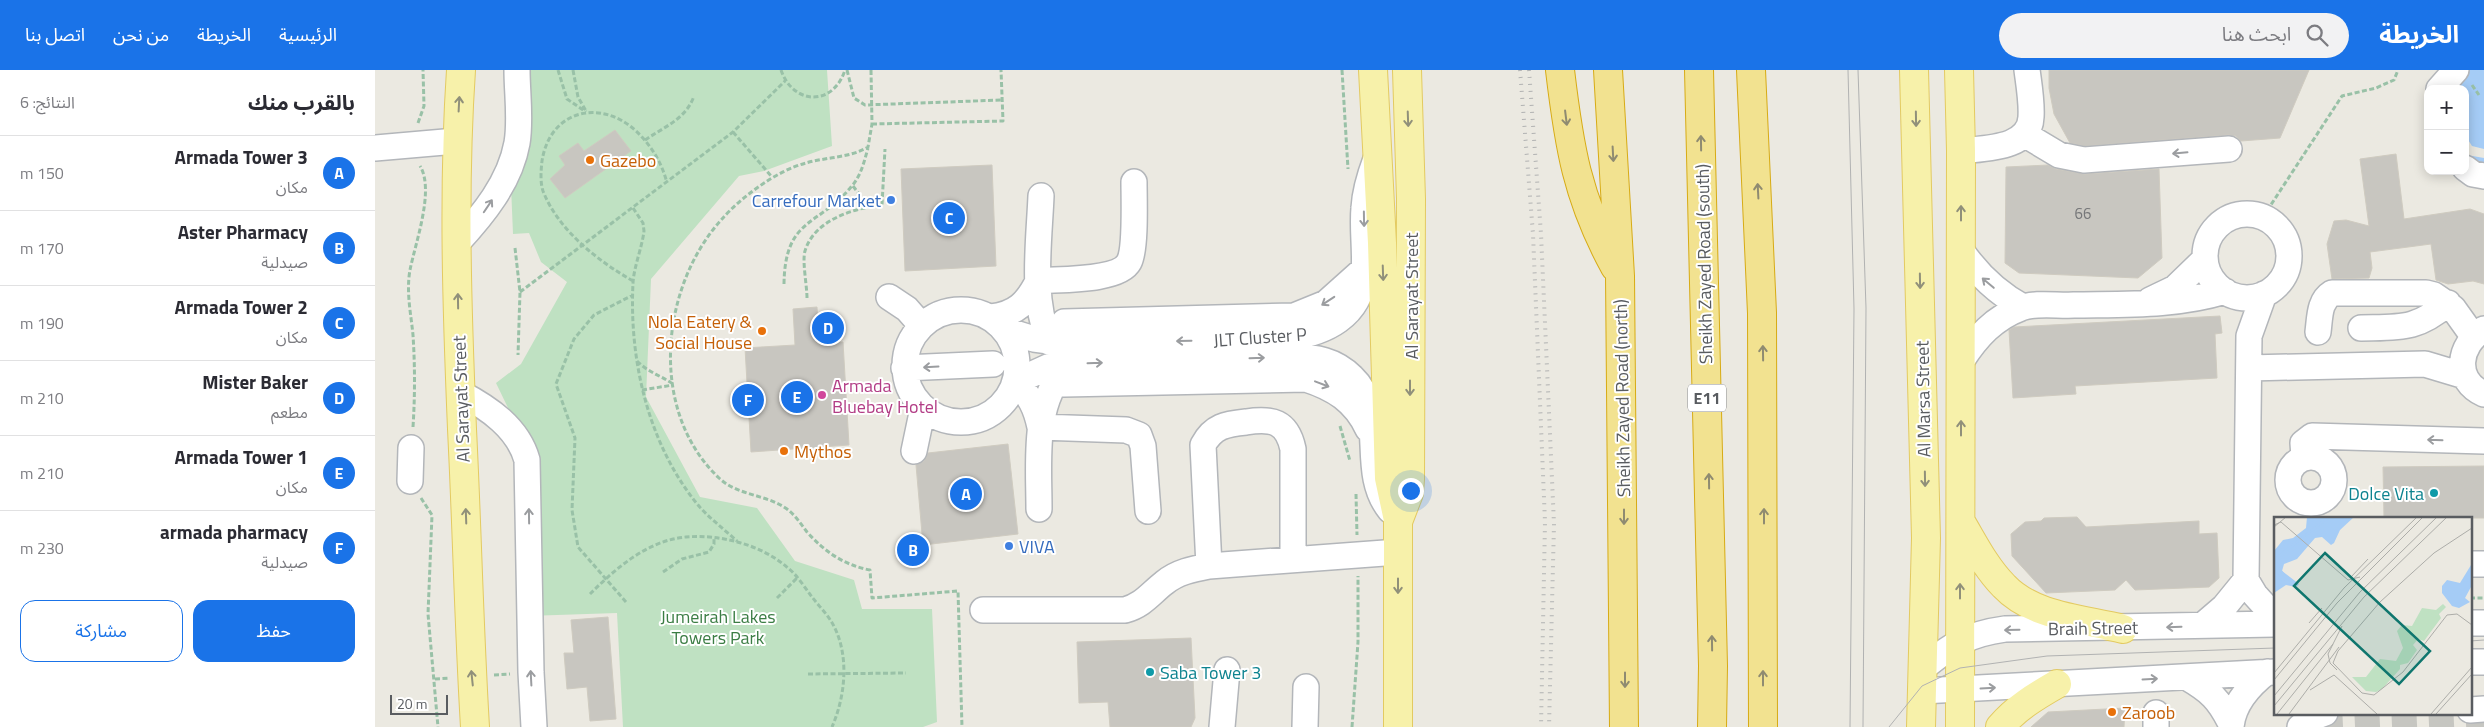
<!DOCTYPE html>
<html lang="ar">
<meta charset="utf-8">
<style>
:root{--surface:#fff;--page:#f2f2f3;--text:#2b2b33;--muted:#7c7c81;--line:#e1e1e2;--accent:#1a73e8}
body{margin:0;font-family:"Titillium Web","Noto Sans Arabic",sans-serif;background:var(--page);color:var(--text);direction:rtl}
.controls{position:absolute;right:15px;top:15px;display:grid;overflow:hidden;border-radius:10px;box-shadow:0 2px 12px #0003}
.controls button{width:45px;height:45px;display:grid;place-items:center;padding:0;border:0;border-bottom:1px solid var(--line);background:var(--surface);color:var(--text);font:25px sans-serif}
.scale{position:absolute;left:15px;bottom:12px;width:58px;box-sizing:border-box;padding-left:5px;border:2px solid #595c60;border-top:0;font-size:14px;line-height:18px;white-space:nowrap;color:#595c60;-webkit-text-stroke:4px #fff;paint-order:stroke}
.you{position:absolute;left:1035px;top:420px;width:18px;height:18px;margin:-12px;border:4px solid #fff;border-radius:50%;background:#1a73e8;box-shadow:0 0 0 8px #1a73e833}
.badge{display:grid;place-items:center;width:32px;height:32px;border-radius:50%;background:var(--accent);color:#fff;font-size:16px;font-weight:700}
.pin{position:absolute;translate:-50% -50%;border:2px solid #fff;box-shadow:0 1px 5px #0006}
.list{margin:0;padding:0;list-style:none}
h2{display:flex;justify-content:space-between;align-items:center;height:65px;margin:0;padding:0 20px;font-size:21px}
h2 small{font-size:16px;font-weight:400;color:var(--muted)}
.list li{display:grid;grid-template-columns:32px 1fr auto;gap:15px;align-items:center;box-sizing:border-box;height:75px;padding:0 20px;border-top:1px solid var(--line)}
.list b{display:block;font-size:19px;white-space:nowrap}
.list p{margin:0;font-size:16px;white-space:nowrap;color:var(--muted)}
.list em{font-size:16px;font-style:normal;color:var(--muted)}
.actions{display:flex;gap:10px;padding:15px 20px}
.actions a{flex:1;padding:11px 0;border:1px solid var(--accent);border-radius:15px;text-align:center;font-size:18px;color:var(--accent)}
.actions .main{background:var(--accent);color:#fff}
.icon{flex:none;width:28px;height:28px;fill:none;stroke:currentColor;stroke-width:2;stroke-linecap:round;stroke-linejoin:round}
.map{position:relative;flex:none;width:2109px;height:657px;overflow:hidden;direction:ltr}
header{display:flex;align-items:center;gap:30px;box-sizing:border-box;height:70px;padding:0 25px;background:var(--accent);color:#fff}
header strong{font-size:24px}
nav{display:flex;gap:28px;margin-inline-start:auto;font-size:18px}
.search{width:350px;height:45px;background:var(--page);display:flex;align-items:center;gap:12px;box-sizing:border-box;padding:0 18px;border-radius:28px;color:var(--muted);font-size:19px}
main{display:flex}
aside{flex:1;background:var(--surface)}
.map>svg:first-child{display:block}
.green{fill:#bfe1c2}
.water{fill:#a5ccf6}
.pier{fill:#ebe9e1}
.building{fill:#c8c6c0;stroke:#cfcbc0}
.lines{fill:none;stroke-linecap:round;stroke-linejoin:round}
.minor-tunnel{stroke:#c6c6c1;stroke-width:25;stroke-dasharray:25 12;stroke-linecap:butt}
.minor-casing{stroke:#b3b6ba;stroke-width:28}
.major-casing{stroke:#e3ca61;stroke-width:30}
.highway-casing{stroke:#d7ab15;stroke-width:30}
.path{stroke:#99c1a7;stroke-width:3;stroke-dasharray:5 2.5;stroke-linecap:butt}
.minor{stroke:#fff;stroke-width:25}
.major{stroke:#f7f1aa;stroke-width:28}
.highway{stroke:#f2e290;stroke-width:28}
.tram{stroke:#b1b2b2;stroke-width:1}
.rail{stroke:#b1b2b2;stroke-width:4;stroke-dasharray:1 6;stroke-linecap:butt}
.oneway{stroke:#90907a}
.oneway2{stroke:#8f8b71}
.oneway3{stroke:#9b9da0}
.food-dot{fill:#e8710a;stroke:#fff;stroke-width:2}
.shop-dot{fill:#3f7fe0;stroke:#fff;stroke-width:2}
.hotel-dot{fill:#d1479c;stroke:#fff;stroke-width:2}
.culture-dot{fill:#0f9aa8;stroke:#fff;stroke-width:2}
.labels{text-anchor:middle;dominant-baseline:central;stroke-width:4;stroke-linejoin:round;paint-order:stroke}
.number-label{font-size:15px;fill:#757678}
.shield{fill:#fff;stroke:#8b8d90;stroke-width:1}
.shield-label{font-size:16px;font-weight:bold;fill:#595c60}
.food-label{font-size:18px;fill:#c56008;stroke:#fff;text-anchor:start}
.shop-label{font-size:18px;fill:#366cbe;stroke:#fff;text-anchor:end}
.street-label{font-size:18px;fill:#595c60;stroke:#fff}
.hotel-label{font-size:18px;fill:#b23c85;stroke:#fff;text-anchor:start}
.culture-label{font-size:18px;fill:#0d838f;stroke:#fff;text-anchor:end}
.park-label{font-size:18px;fill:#3b7d44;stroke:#fff}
.inset-river{fill:none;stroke:#a5ccf6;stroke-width:2.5}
.inset-road{fill:none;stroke:#adada9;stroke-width:1}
.view{fill:#0f766e;fill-opacity:0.15;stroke:#0f766e;stroke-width:2.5}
.inset-edge{fill:none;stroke:#595c60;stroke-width:2.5}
</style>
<header>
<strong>الخريطة</strong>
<div class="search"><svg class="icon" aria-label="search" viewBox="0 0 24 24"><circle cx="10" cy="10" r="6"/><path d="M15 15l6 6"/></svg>ابحث هنا</div>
<nav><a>الرئيسية</a><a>الخريطة</a><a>من نحن</a><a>اتصل بنا</a></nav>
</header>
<main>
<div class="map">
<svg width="2109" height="657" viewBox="0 0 2109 657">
<rect width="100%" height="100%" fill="#ebe9e1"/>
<path class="green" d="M 148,0 L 452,0 L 457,76 L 389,101 L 364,106 L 276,209 L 271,327 L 325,427 L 382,438 L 420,491 L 479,510 L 487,539 L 557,539 L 562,652 L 548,657 L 248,657 L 242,543 L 152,546 L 148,369 L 121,313 L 146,294 L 192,212 L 166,192 L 154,163 L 138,164 L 136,116 L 152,86 Z"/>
<path class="water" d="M 2083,0 L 2109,0 L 2109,95 L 2090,87 L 2090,19 L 2068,19 Z"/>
<path class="pier" d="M 2090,65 L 2097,76 L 2109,79 L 2109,88 L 2092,85 L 2090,81 Z"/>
<path class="building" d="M 1674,0 L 1934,0 L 1905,68 L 1866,71 L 1861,66 L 1853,65 L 1710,76 L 1695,73 L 1679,44 L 1674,18 Z
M 240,60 L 256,81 L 190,128 L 175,109 L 190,95 L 184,86 L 203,73 L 209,81 Z
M 2021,84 L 2029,149 L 2095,139 L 2109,144 L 2109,214 L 2098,211 L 2073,214 L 2061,210 L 2056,174 L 1995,182 L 1997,198 L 1994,208 L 1957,209 L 1952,174 L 1959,151 L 1971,150 L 1994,156 L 1985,89 Z
M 617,95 L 621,196 L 530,201 L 526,99 Z
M 1673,95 L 1681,99 L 1710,104 L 1784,99 L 1787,188 L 1763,208 L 1644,203 L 1630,193 L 1631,97 Z
M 442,237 L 444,273 L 468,272 L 474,375 L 376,382 L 370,278 L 420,275 L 418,239 Z
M 1845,246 L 1847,263 L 1840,264 L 1842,308 L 1700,316 L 1701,324 L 1638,328 L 1634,260 L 1639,257 Z
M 633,374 L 643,464 L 548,475 L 541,395 L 549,391 L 553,383 Z
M 2109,396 L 2109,448 L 2009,448 L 2008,397 Z
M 1702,447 L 1711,457 L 1824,451 L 1824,464 L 1842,463 L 1844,508 L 1834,517 L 1760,520 L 1751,510 L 1740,520 L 1671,523 L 1637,486 L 1636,464 L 1650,452 L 1666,451 L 1669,448 Z
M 233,547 L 241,649 L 215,651 L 212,617 L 192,619 L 189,583 L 199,583 L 196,550 Z
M 816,568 L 820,648 L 816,657 L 735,657 L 733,632 L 704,633 L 702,572 Z
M 1750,638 L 1749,657 L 1656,657 L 1673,642 Z"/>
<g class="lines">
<path class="minor-tunnel" d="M 1943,657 L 2109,649"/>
<defs>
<path id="minor" d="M 2064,19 L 2081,0
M 1649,64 L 1684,85 L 1709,90 L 1854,79
M 0,78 L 81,71
M 1586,81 C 1610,78 1655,79 1656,47 C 1657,32 1654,15 1652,0
M 2090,98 L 2098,104 L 2109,106
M 666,126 C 664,174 656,226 674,272
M1830 186a42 42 0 1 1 84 0a42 42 0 1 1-84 0Z
M 82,173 C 108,145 135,112 142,73 C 146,50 142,23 142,0
M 1586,180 C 1603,205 1622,223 1648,237
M 663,211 C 684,209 744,211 754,192 C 761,179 759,129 759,112
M 1889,224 L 1874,266 L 1871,510 L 1880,525 L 1900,547
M 514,227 L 532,239 L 546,255
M 1775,230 L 1800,218 L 1830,189
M530 296a56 56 0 1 1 112 0a56 56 0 1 1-112 0Z
M 616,247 C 641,244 652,233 663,211
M 689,252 L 919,246 L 951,233 L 989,199
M 1986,258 C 2025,257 2042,260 2073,233
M 2109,259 C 2083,275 2078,310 2109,324
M 630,260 L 659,269 L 689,273 L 913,268 C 950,263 985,247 989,204 C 991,182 987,160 989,138 C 990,121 995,105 1001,89
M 1943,262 C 1945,247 1944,231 1957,223 L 2051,223 L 2059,225 L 2078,238 L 2098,266
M 1587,290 C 1602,267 1619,248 1646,238 C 1660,232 1683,236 1699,235 C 1750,234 1801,236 1850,221
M 529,298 L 618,294
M 1874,298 L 2050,294 L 2090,306
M 689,314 L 931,309 C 959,318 980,331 993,359
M 85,323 C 114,338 143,358 152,390 L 156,602 L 159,657
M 665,357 C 661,338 655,325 640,312 L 673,297 L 709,293 L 918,287 C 941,287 960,290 977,307 C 1014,342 983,401 1015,440
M 665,357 L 751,360 L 764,365 L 768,376 L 773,441
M 539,381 L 548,338
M1913 410a23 23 0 1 1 46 0a23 23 0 1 1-46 0Z
M 1929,387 L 1928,373 L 1937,366 L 2109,371
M 35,411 L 36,378
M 664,439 C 664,388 657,336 692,295
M 2095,494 L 2109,494
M 834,496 L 828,375 C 838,356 851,354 871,352 C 897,348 912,351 918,379 L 918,489
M 608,540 L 750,540 C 768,535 775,524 789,513 C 802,502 818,499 834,496 L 1023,482
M 2095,553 L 2109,553
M 1828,555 L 1849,537 L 1871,510
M 2095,592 L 2109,592
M 1547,599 C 1576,575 1593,564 1630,559 L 1900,554
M 1811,607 C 1835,621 1844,629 1856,654
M 1547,621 L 1900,602
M 2095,640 L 2109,639
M 847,657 L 852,600
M 930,657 L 931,617
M 1781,657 L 1781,643
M 1856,657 C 1858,634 1874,616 1892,602
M 1925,657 L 1934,649 L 1950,643"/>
<path id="major" d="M 86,0 C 78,119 82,239 87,359 C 92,458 94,558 100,657
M 998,0 L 1007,173 L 1014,408 L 1023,450 L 1023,657
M 1539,0 L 1551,468 L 1546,657
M 1584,0 L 1586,81 L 1585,657
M 1024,449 L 1034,423 L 1035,409 L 1036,129 L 1032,0
M 1586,452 C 1599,474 1611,498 1629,516 C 1658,547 1709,549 1748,559
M 1625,657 C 1641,638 1661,626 1682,614"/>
<path id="highway" d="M 1185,0 C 1194,76 1202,128 1240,197
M 1233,0 L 1245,206 L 1249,657
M 1324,0 L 1338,596 L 1337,657
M 1376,0 L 1387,243 L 1388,657"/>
</defs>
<use href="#minor" class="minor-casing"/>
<use href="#major" class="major-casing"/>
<use href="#highway" class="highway-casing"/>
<path class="path" d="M 183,0 L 192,29 L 211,42
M 198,0 L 203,27 L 211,41
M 406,0 C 418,35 458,37 470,0
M 472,0 L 479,28 L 490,35 L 627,30
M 496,0 L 497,54 L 493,77 C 475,88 451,87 431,93 C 403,100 366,127 347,149 C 285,217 273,341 344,408 C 363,426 391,424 412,439 C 420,445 426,454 432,462 C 450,482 469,495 495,500 L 497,528 L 583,521 L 587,657
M 967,0 L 973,99
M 2097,15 L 2104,25
M 43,53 L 49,36 L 48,0
M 497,54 L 628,51 L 626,0
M 358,62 L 397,107
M 270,70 C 289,57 311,49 319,26
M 478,116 L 493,136
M 258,138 L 268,153 L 269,161 C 267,178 259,196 258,213 C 254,290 273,374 323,435 C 334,448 350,460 362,471
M 1888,147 L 1967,26 L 2001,18 L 2019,10 L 2023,0
M 140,178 L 145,222 L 143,285
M 258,211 C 223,191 183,160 168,121 C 165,112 166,100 167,91 C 175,40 225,28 261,61 C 276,75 287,93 292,113
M 409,214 C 410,147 443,157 476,117 C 486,106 489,92 493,78
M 145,222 L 358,62 L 410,11
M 432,228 C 432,216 427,191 430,181 C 439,150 479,138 507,135 L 510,79
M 262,291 C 274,303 285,305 298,314
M 267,320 L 298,315
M 965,356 L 975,391
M 38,357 C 40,326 40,296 38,265 C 36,244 31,222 35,200 C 40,174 60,120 45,96
M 981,424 L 982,465
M 46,428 L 57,445 L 53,544 L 63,657
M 288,502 L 307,489 L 334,482 L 339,474 L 339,467
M 215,524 C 240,499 273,470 311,467 C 346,464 387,475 413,498 C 423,506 430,518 437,527 C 443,535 451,543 456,551 C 475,582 471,625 457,657
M 402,528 L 422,508
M 2095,528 L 2109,528
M 251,532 L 203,477 L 197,440 L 200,368 L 181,314 L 199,269 L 219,245 L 258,225
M 433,604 L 531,603
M 119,605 L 135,604
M 60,609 L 75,608
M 977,657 L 983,572 L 983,506"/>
<use href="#minor" class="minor"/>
<use href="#major" class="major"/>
<use href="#highway" class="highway"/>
<path class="tram" d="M 1473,0 L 1479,239 L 1475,657
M 1483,0 L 1491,238 L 1488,657
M 2095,571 L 2109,570
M 1514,657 L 1547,616 L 1585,598 L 1672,586 L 1900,578"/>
<path class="rail" d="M 1145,0 L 1158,164 L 1170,452 L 1166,657
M 1154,0 L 1166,164 L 1179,454 L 1174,657"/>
</g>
<defs><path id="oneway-shaft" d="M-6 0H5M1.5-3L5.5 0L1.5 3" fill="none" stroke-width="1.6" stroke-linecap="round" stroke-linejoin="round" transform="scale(1.25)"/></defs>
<g class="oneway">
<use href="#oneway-shaft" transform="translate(84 34) rotate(-87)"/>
<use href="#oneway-shaft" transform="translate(1033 49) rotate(88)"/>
<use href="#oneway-shaft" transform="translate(1541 49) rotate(89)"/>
<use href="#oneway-shaft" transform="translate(1586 143) rotate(-90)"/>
<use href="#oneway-shaft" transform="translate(1008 203) rotate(88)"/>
<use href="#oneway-shaft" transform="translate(1545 211) rotate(89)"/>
<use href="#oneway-shaft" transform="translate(83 231) rotate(-91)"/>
<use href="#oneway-shaft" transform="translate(1035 318) rotate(90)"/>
<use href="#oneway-shaft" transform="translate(1586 358) rotate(-90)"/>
<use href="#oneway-shaft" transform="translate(1550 409) rotate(89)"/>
<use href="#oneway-shaft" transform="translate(91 446) rotate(-92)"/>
<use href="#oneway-shaft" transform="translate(1023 516) rotate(90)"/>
<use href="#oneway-shaft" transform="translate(1585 521) rotate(-90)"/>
<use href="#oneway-shaft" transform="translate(97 608) rotate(-96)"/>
</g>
<g class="oneway2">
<use href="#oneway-shaft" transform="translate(1191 48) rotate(83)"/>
<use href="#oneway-shaft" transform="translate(1326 73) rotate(-91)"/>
<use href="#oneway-shaft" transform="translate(1238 84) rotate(87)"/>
<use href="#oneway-shaft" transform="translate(1383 121) rotate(-93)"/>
<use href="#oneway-shaft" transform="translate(1388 283) rotate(-91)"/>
<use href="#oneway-shaft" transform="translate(1334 411) rotate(-91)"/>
<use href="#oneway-shaft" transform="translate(1389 446) rotate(-90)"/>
<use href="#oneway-shaft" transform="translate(1249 447) rotate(90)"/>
<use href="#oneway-shaft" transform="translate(1337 573) rotate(-91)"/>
<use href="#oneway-shaft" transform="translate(1388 608) rotate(-90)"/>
<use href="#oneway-shaft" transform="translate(1250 610) rotate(90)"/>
</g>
<g class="oneway3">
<use href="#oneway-shaft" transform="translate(1805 83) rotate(175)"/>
<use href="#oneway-shaft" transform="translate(113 136) rotate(-56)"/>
<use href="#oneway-shaft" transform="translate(989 149) rotate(89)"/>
<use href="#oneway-shaft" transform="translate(1613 213) rotate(-140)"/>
<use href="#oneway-shaft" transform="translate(953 231) rotate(147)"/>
<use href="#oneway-shaft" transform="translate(809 271) rotate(179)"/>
<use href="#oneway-shaft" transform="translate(882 288) rotate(-2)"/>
<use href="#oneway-shaft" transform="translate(720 293) rotate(-2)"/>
<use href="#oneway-shaft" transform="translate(556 297) rotate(177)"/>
<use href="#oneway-shaft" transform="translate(947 314) rotate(21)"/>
<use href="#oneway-shaft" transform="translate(2060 370) rotate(-178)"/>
<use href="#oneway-shaft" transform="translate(154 446) rotate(-91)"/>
<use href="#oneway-shaft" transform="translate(1799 557) rotate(178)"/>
<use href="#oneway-shaft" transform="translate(1637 560) rotate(179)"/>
<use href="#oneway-shaft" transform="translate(156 608) rotate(-93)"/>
<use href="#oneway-shaft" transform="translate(1775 609) rotate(-3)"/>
<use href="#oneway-shaft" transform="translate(1613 618) rotate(-3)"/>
</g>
<g class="food-dot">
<circle cx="215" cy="90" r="5"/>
<circle cx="387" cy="261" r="5"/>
<circle cx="409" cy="381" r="5"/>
<circle cx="1737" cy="642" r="5"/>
</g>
<g class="shop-dot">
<circle cx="516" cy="130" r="5"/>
<circle cx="634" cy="476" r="5"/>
</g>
<circle class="hotel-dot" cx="447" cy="325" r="5"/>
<g class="culture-dot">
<circle cx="2059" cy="423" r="5"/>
<circle cx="775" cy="602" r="5"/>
</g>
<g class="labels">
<g class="number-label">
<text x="1708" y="143">66</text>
</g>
<rect class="shield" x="1313" y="314.5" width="38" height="27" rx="4"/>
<g class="shield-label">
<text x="1332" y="328">E11</text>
</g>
<g class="food-label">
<text x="225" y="90">Gazebo</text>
<text x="377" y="251" text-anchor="end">Nola Eatery &amp;<tspan x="377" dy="21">Social House</tspan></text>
<text x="419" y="381">Mythos</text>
<text x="1747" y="642">Zaroob</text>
</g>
<g class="shop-label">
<text x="506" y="130">Carrefour Market</text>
<text x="644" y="476" text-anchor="start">VIVA</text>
</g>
<g class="street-label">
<text transform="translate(1329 194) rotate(-91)">Sheikh Zayed Road (south)</text>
<text transform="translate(1036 226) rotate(-90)">Al Sarayat Street</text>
<text transform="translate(885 267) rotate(-4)">JLT Cluster P</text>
<text transform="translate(1247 328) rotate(-91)">Sheikh Zayed Road (north)</text>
<text transform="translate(86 329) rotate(-92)">Al Sarayat Street</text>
<text transform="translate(1548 329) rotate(-91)">Al Marsa Street</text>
<text transform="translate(1718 558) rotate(-1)">Braih Street</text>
</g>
<g class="hotel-label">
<text x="457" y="315">Armada<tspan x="457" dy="21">Bluebay Hotel</tspan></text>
</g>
<g class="culture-label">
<text x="2049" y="423">Dolce Vita</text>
<text x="785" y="602" text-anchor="start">Saba Tower 3</text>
</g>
<g class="park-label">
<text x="343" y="546">Jumeirah Lakes<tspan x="343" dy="21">Towers Park</tspan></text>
</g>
</g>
<g transform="translate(1899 447)">
<rect width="198" height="198" fill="#ebe9e1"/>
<path d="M 169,87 L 172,90 L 165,97 L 167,101 L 150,124 L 144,122 L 139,128 L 143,133 L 134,146 L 126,148 L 126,152 L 108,172 L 102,175 L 92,174 L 78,160 L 92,160 L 106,142 L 122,144 L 129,131 L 123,114 L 128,108 L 138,109 L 148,91 L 162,93 Z" fill="#bfe1c2"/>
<path d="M 33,0 L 80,0 L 66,13 L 60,26 L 57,28 L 48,20 L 41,21 L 23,42 L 10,47 L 8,54 L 25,67 L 22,70 L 12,68 L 0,76 L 0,34 L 9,23 L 19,21 L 32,11 ZM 197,48 L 197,70 L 191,81 L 196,85 L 185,91 L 178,89 L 168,76 L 168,69 L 173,63 L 186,66 Z" fill="#a5ccf6"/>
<path class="inset-river" d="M 0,56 L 12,66M 11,66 L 14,63 L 2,48 L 4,40 L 55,0"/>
<path class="inset-road" d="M 0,8 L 7,5 L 74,63 L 86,60M 0,10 L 12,0M 198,11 L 160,36 L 106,85 L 64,134 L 59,146 L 88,176 L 100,178 L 129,155 L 173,98 L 183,97 L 198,108M 77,60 L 94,42M 35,106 L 48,91M 63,153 L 56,146 L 54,137 L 68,109M 0,156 L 70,71 L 143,0M 60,158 L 103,197M 0,163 L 63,86 L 149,0M 36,173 L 60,158M 0,179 L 86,75 L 163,0M 0,189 L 90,80 L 173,0M 3,197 L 59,127M 15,197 L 65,130M 157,197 L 198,150M 162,197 L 198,157"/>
<path class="view" d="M 51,36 L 156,134 L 125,167 L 20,69 Z"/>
<rect width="198" height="198" class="inset-edge"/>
</g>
</svg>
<div class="controls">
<button>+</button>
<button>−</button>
</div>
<div class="scale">20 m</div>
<div class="you"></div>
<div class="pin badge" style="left:591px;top:424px">A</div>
<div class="pin badge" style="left:538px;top:480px">B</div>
<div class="pin badge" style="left:574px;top:148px">C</div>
<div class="pin badge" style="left:453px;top:258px">D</div>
<div class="pin badge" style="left:422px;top:327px">E</div>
<div class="pin badge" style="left:373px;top:330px">F</div>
</div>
<aside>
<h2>بالقرب منك<small>النتائج: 6</small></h2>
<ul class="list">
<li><span class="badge">A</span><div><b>Armada Tower 3</b><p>مكان</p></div><em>150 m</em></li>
<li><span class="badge">B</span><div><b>Aster Pharmacy</b><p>صيدلية</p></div><em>170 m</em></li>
<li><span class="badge">C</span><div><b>Armada Tower 2</b><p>مكان</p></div><em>190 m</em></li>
<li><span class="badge">D</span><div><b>Mister Baker</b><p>مطعم</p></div><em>210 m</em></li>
<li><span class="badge">E</span><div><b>Armada Tower 1</b><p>مكان</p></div><em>210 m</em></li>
<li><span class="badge">F</span><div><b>armada pharmacy</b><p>صيدلية</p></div><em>230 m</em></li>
</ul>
<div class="actions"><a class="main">حفظ</a><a>مشاركة</a></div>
</aside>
</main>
